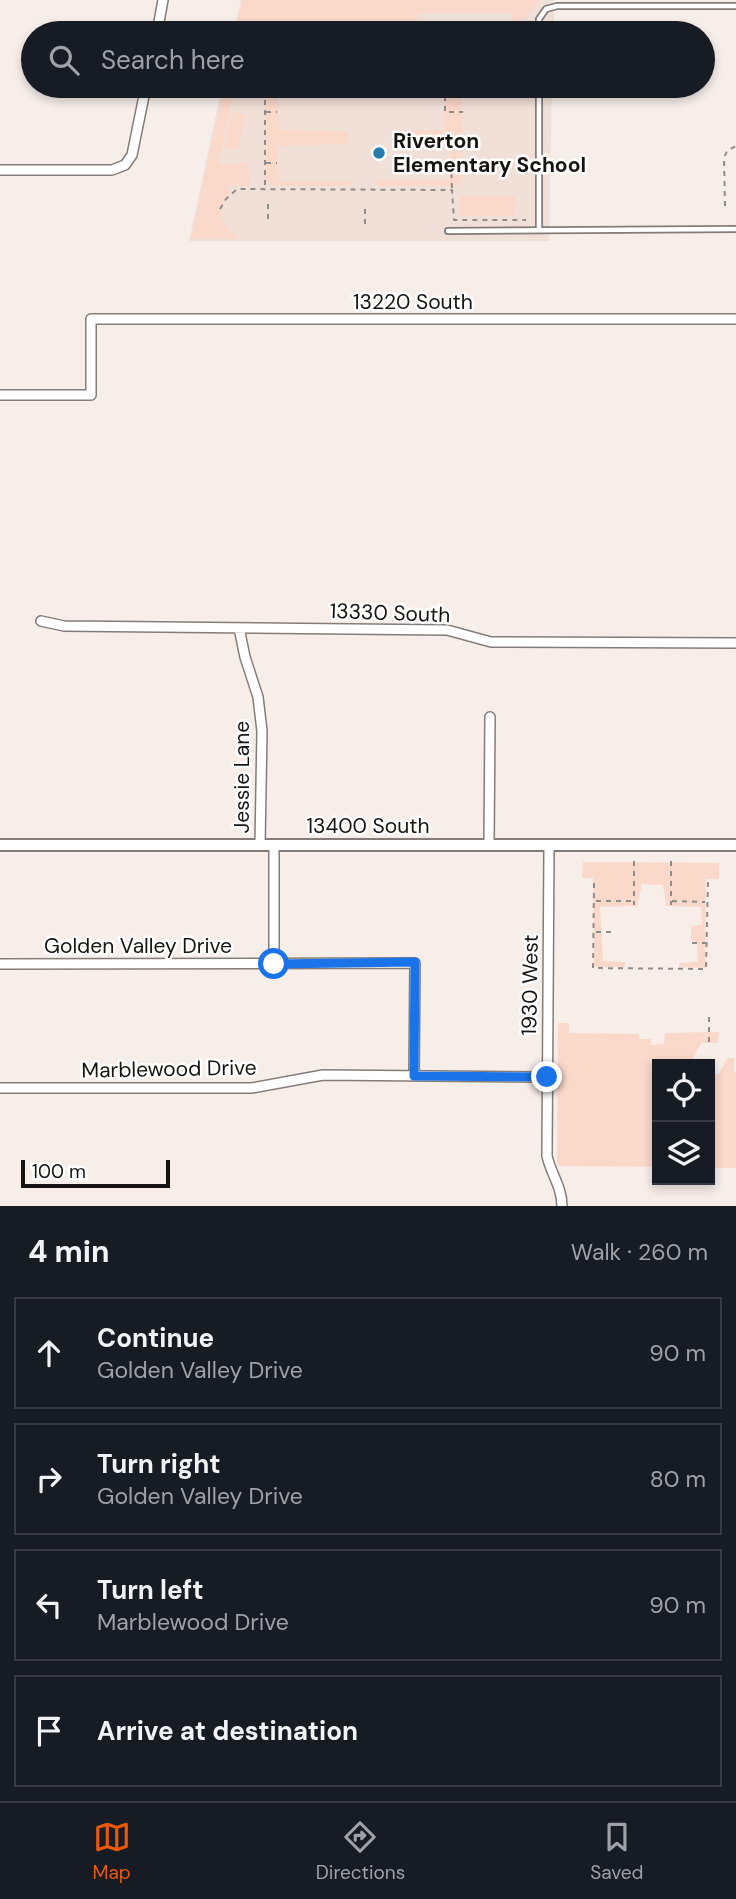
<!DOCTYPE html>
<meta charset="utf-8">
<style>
:root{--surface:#171b24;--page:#242831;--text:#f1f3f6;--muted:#9ea1a6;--line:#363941;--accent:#ea580c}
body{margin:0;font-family:"DM Sans",sans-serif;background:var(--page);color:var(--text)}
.controls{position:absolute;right:21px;bottom:21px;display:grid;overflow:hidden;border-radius:0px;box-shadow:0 4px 10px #0003}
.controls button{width:63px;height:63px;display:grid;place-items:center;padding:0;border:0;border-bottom:2px solid var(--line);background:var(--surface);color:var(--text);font:35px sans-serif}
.scale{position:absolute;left:21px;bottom:18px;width:149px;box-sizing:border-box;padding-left:7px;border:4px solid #161312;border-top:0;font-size:19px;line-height:24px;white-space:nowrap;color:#161312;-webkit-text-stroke:5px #fff;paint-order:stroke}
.stop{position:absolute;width:21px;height:21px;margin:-16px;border:5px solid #1a73e8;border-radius:50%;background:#fff}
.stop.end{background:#1a73e8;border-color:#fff;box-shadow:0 2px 7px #0008}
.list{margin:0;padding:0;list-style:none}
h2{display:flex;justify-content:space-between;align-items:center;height:91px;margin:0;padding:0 28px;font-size:30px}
h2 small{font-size:23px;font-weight:400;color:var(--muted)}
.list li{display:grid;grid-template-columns:46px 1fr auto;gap:21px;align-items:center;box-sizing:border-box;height:112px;margin:0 14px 14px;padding:0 14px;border:2px solid var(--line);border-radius:0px}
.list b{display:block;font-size:26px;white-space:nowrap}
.list p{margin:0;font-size:23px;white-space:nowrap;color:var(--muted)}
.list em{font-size:23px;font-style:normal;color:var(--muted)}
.icon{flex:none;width:38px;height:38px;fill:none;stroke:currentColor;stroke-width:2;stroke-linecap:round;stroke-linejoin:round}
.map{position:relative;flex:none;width:736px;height:1206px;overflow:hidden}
.search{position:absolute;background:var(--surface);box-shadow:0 4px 10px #0003;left:21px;right:21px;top:21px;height:77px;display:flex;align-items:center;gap:18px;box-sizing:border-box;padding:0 24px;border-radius:38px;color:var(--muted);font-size:26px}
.sheet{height:595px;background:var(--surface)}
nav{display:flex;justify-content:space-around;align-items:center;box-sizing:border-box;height:98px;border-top:2px solid var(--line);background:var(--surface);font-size:19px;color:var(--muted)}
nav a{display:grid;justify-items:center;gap:4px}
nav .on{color:var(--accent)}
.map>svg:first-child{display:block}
.built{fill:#f1e0d8}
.green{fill:#fad8ca}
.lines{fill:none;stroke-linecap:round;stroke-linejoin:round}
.service-casing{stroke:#847c78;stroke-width:8}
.minor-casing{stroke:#847c78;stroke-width:12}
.tertiary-casing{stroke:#847c78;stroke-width:14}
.path{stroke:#928c89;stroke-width:2;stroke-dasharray:5 5;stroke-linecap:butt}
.service{stroke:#fff;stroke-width:4.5}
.minor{stroke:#fff;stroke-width:9}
.tertiary{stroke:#fff;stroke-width:10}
.route{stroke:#1a73e8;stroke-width:9}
.poi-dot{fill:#257cab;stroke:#fff;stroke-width:2.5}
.labels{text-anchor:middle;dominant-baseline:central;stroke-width:5;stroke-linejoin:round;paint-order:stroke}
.poi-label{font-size:21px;font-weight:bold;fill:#161312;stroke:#fff;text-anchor:start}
.street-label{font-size:21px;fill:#161312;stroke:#fff}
</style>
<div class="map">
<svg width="736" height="1206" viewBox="0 0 736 1206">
<rect width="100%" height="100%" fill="#f7eeea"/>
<path class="built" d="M 241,0 L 554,0 L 554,33 L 233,33 Z
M 222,86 L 552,86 L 549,241 L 189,241 Z"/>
<path class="green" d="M 242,0 L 539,0 C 532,10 526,21 513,22 L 512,13 L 417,13 L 416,24 L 378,25 L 379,31 L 371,33 L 298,33 L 297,30 L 250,31 L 249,33 L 235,33 Z
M 224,86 L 235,86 L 219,161 L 220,164 L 248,163 L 250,186 L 226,186 L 230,191 C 215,214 221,224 240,239 L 191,239 Z
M 409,86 L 462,86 L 463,179 L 457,186 L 379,186 L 375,182 L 378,180 L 450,180 L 450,146 L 395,145 L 395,130 L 444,130 L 443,96 L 409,94 Z
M 266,88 L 342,88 L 349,95 L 278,95 L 279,130 L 348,131 L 348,144 L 278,146 L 279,181 L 351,181 L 353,183 L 350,186 L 275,186 L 266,182 Z
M 232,112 L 245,114 L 238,150 L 224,147 Z
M 459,196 L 515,196 L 514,216 L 459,216 Z
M 583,862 L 719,863 L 719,879 L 706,879 L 705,968 L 679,967 L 679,963 L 698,962 L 697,942 L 691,941 L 691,926 L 702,925 L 701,907 L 666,906 L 663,885 L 642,884 L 637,906 L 600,907 L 603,961 L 625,962 L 625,967 L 594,967 L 593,878 L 582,878 Z
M 558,1023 L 569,1023 L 569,1033 L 639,1034 L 639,1039 L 651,1039 L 651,1045 L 664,1044 L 665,1033 L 719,1032 L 718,1043 L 701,1043 L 693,1058 L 696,1064 L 657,1064 L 657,1167 L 559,1166 L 557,1162 Z
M 727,1058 L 734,1058 L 734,1072 L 736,1072 L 736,1168 L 710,1168 L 710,1074 L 719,1074 Z"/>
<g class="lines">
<defs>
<path id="service" d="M 539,33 L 539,19 L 546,9 L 557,6 L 736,6
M 539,230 L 539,86
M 448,231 L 736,229"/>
<path id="minor" d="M 157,33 L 163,0
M 0,170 L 112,170 L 125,165 L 132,155 L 146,86
M 0,395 L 91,395 L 91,319 L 736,319
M 41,621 L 64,626 L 447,630 L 491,642 L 736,643
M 239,628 L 245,657 L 258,697 L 262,731 L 260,844
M 489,845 L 490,717
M 549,845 L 547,1156 C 551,1174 562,1187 562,1206
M 0,964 L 415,963 L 414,1076
M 274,964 L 274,845
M 0,1088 L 252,1088 L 323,1075 L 547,1077"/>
<path id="tertiary" d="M 0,845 L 736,845"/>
</defs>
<use href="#service" class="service-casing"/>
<use href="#minor" class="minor-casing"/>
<use href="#tertiary" class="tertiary-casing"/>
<path class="path" d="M 445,86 L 445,112 L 463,112
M 265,90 L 265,188
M 266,112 L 277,112
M 266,163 L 277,163
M 452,188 L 451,163 L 463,163
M 268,204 L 268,224
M 725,206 L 724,158 L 727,151 L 736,146
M 220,209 L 226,199 L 237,189 L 452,190 L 454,220 L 526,220
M 365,224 L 365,205
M 634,861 L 634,905
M 671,861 L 671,905
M 594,883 L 593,968 L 706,969 L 708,880
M 596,901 L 633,901
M 672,901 L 705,902
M 596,932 L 612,932
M 692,943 L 706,943
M 709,1017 L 709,1042"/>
<use href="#service" class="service"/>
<use href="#minor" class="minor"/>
<use href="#tertiary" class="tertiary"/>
</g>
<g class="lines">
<path class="route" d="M 274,964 L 415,962 L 414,1076 L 547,1077"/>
</g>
<circle class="poi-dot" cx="379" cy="153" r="7"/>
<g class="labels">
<g class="poi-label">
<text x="393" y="141">Riverton<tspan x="393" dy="24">Elementary School</tspan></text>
</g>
<g class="street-label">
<text x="413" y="302">13220 South</text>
<text transform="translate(390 613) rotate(2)">13330 South</text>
<text transform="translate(242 777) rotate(-90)">Jessie Lane</text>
<text x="368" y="826">13400 South</text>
<text x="138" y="946">Golden Valley Drive</text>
<text transform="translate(530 985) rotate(-89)">1930 West</text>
<text transform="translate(169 1069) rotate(-1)">Marblewood Drive</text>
</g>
</g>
</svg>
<div class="controls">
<button><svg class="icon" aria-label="locate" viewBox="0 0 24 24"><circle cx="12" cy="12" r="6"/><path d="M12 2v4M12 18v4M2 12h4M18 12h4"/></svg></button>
<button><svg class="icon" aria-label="layers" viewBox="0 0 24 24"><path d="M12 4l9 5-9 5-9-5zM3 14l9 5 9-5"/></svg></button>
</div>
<div class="scale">100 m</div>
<div class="stop" style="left:274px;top:964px"></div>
<div class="stop end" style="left:547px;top:1077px"></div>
<div class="search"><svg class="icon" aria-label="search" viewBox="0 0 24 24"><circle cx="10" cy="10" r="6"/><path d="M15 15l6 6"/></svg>Search here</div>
</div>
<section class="sheet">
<h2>4 min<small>Walk · 260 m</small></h2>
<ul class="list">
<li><svg class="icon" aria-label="ahead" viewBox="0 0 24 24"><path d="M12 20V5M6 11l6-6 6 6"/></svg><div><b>Continue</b><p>Golden Valley Drive</p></div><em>90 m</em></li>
<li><svg class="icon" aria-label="right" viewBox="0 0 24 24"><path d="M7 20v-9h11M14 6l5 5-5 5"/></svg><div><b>Turn right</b><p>Golden Valley Drive</p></div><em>80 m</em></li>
<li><svg class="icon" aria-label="left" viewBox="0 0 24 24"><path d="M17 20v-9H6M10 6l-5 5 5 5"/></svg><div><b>Turn left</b><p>Marblewood Drive</p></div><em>90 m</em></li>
<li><svg class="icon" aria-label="arrive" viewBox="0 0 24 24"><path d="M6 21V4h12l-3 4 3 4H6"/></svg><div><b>Arrive at destination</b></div></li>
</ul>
</section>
<nav>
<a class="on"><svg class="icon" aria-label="map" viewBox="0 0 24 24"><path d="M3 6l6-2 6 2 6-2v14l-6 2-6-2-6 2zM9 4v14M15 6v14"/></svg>Map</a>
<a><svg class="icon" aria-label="directions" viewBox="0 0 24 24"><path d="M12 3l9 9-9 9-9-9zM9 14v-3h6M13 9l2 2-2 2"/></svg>Directions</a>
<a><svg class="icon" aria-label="saved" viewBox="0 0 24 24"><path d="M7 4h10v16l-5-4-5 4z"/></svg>Saved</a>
</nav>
